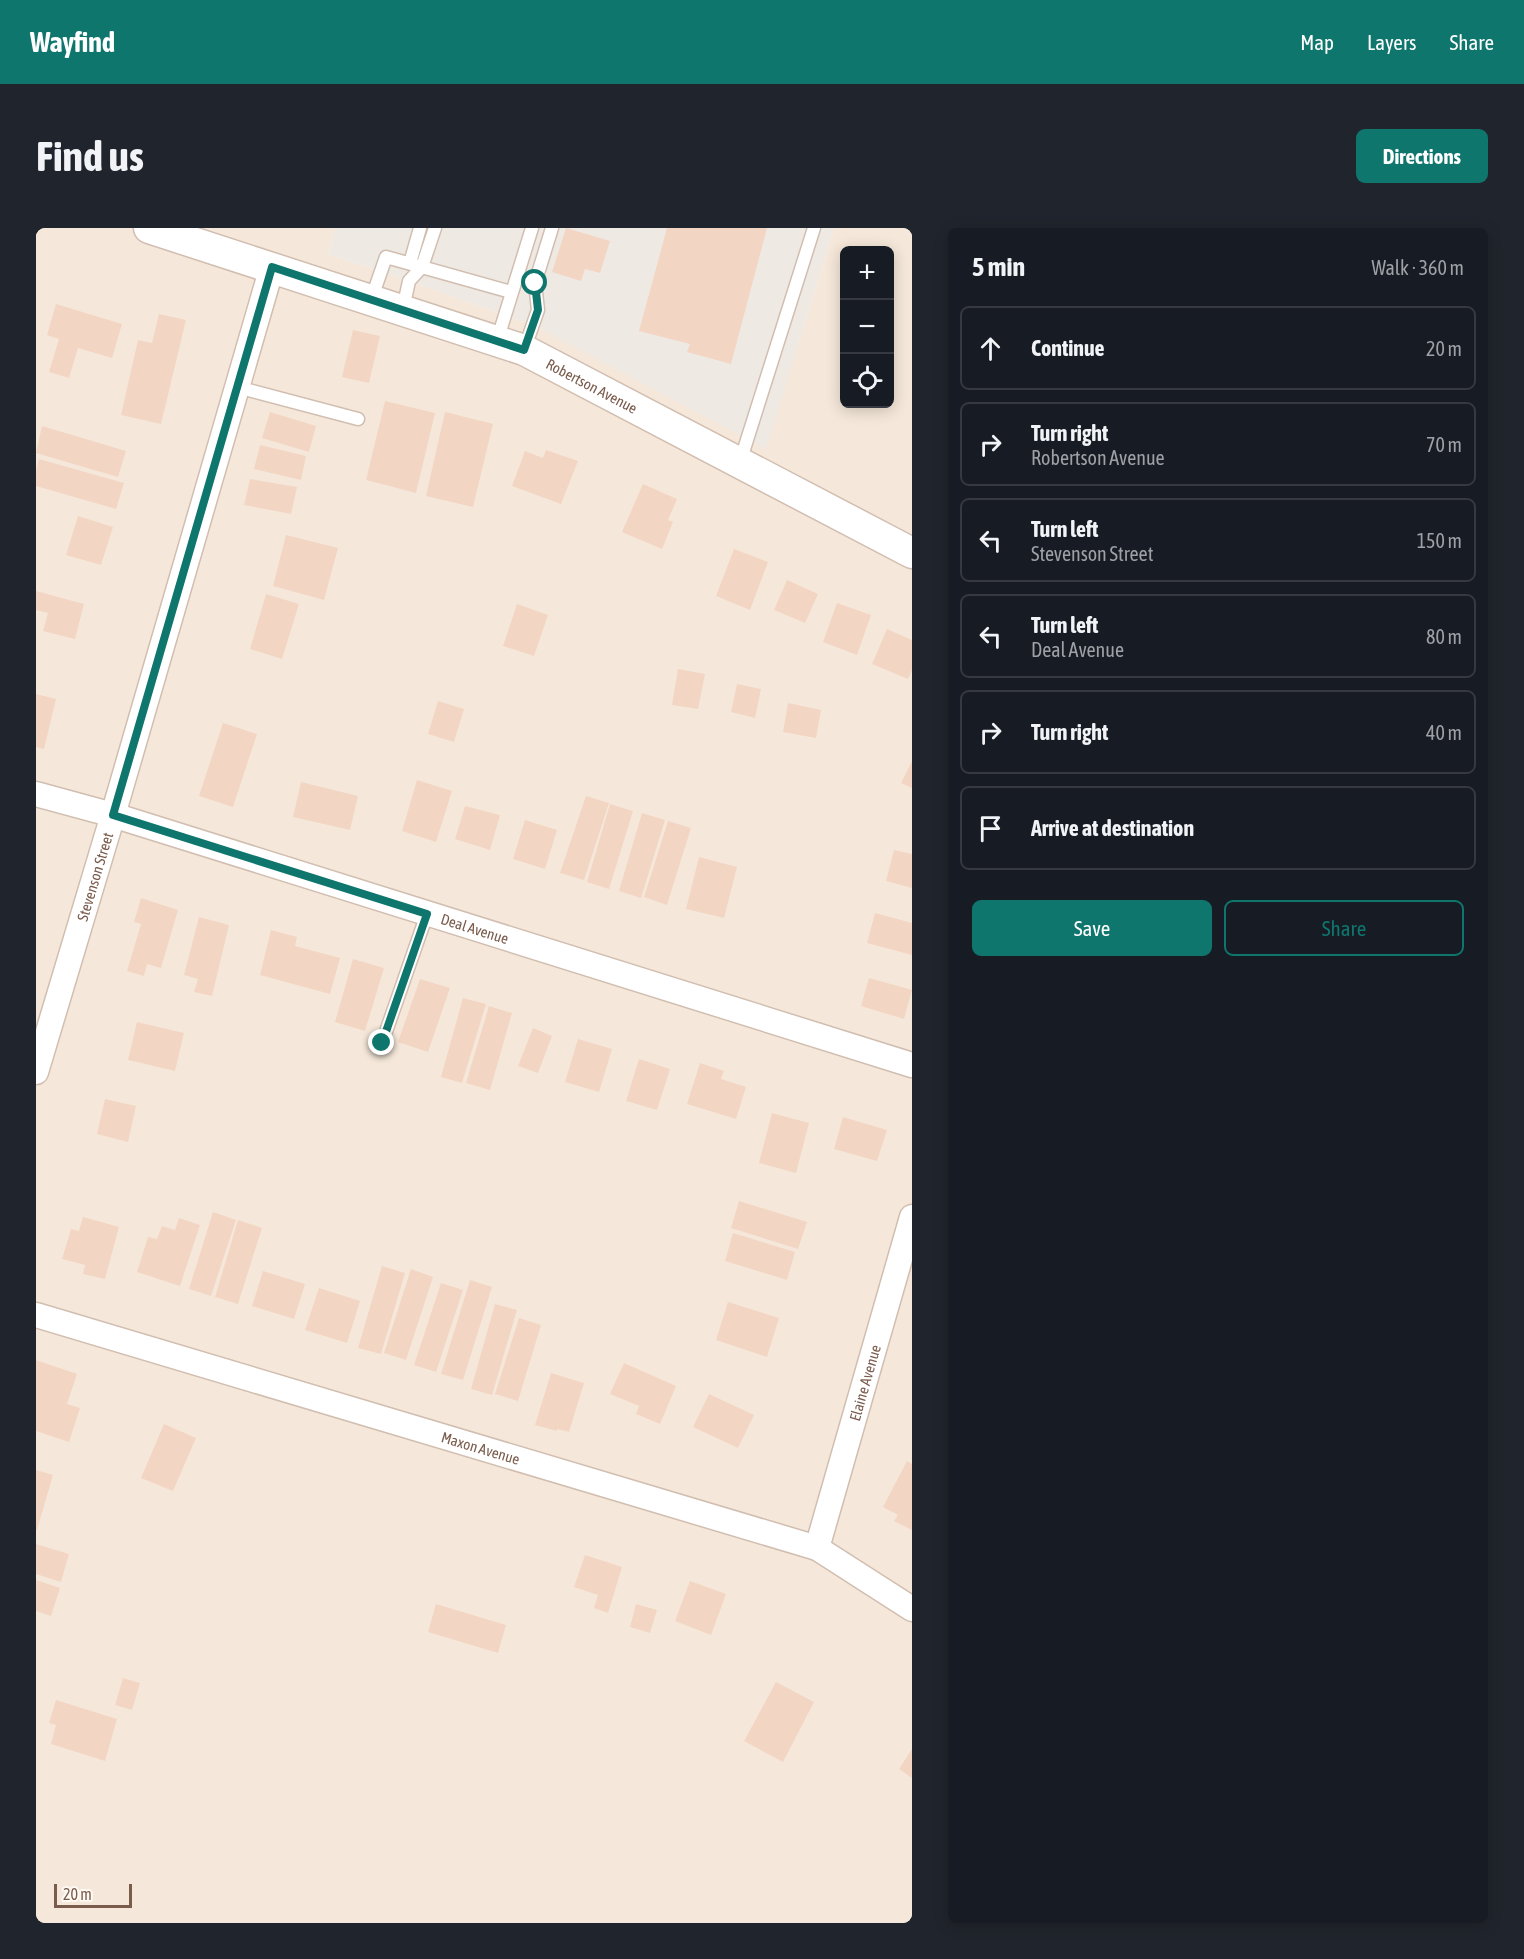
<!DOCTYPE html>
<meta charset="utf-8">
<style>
:root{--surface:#171b24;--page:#20242c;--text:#f1f3f6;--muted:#9ea1a6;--line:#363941;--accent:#0f766e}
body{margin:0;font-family:"Asap Condensed",sans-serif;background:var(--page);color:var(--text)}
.controls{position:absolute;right:18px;top:18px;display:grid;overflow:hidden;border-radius:9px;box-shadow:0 3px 15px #0003}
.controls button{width:54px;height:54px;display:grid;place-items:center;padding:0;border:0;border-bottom:2px solid var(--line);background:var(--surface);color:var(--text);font:30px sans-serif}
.scale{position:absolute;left:18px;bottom:15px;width:78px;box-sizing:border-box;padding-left:6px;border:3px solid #7a5c4d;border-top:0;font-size:16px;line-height:21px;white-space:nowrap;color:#7a5c4d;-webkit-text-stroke:4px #fffaf3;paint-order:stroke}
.stop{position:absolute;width:18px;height:18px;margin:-14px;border:4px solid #0f766e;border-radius:50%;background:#fff}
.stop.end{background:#0f766e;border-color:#fff;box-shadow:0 2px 6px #0008}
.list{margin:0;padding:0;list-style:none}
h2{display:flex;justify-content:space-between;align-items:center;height:78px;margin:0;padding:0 24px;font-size:26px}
h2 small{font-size:20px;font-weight:400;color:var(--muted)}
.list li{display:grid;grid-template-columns:39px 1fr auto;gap:18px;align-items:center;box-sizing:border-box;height:84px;margin:0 12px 12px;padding:0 12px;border:2px solid var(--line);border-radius:9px}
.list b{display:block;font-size:22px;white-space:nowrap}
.list p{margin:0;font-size:20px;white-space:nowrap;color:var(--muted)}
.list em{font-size:20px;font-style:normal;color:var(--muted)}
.actions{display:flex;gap:12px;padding:18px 24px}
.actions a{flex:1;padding:14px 0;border:2px solid var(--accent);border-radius:9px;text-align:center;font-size:21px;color:var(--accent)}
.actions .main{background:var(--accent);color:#fff}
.icon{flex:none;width:33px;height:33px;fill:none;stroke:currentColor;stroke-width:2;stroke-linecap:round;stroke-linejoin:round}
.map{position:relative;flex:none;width:876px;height:1695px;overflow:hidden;border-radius:9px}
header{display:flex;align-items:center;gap:36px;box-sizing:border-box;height:84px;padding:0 30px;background:var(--accent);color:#fff}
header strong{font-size:28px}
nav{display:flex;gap:33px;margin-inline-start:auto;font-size:21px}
.intro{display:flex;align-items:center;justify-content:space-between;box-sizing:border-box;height:144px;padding:0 36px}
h1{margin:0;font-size:42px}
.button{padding:15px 27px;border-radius:9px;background:var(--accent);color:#fff;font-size:21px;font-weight:700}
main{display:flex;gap:36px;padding:0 36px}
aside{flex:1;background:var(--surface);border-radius:9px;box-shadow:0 3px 15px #0003}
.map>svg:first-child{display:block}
.residential{fill:#f5e8da;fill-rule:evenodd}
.industrial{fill:#efe9e4}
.building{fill:#f3d5c3}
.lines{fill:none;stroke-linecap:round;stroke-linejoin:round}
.service-casing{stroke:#d1beb0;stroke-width:15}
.minor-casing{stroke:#d1beb0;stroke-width:27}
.tertiary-casing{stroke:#d1beb0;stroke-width:33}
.service{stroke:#fff;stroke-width:12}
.minor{stroke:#fff;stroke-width:24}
.tertiary{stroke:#fff;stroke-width:30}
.route{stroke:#0f766e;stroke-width:8}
.labels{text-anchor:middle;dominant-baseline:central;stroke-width:6;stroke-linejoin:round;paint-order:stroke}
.street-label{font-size:15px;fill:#7a5c4d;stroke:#fffaf3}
</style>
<header>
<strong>Wayfind</strong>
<nav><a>Map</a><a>Layers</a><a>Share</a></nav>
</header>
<div class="intro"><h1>Find us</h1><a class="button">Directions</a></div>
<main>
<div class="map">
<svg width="876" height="1695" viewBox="0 0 876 1695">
<rect width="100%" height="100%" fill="#fdf6ec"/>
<path class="residential" d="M 0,0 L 299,0 L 292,26 L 373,53 L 499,98 L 730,220 L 798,0 L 876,0 L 876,1695 L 0,1695 ZM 808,22 L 854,22 L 854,176 L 808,176 Z"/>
<path class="industrial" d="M 299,0 L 798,0 L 730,221 L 499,98 L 373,53 L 292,26 Z"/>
<path class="building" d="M 530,0 L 574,13 L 564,45 L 549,41 L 545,53 L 516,44 Z
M 631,0 L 731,0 L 695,136 L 651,124 L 654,116 L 603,103 Z
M 20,76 L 86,96 L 76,130 L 42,120 L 33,150 L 13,144 L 23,111 L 11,107 Z
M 123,86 L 150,92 L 125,196 L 85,187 L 102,112 L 116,115 Z
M 317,102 L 344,108 L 333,155 L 306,149 Z
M 349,173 L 399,185 L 380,265 L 330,252 Z
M 234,184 L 280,198 L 273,224 L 226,210 Z
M 409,184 L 457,196 L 437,279 L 390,268 Z
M 6,198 L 90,223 L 82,249 L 0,225 Z
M 224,217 L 270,228 L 265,252 L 218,241 Z
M 510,222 L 542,233 L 525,276 L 476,258 L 489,223 L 507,230 Z
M 3,231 L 88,255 L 80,281 L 0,258 L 0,243 Z
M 214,251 L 261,259 L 255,286 L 208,277 Z
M 607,256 L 641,271 L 632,292 L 637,294 L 626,321 L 586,304 Z
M 42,288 L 77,299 L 65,337 L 30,327 Z
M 250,307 L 302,320 L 288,372 L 237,358 Z
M 698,321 L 732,334 L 714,382 L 680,368 Z
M 751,352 L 782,366 L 769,395 L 738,382 Z
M 0,363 L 48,376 L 39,411 L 7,403 L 12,385 L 0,382 Z
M 230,366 L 263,376 L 246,431 L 214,421 Z
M 801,375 L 835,387 L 821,427 L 787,414 Z
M 481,376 L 512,387 L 498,428 L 467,418 Z
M 851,401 L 876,412 L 876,442 L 872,451 L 836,436 Z
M 642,441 L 669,446 L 662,481 L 636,477 Z
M 701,456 L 725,461 L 719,490 L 695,484 Z
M 0,466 L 20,471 L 8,521 L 0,519 Z
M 402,473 L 428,481 L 418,514 L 392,506 Z
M 752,475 L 785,482 L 780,510 L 747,504 Z
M 187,495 L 221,506 L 197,579 L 163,568 Z
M 876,533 L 876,560 L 865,555 Z
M 381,552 L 416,563 L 400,614 L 366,603 Z
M 265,554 L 322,568 L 314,602 L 257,589 Z
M 550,568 L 573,575 L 548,652 L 524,645 Z
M 574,576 L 597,583 L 573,661 L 551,654 Z
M 429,578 L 464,587 L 454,622 L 419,611 Z
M 606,585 L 629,592 L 605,670 L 583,663 Z
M 489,592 L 521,602 L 509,641 L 477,631 Z
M 632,593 L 655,600 L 631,677 L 608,669 Z
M 858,622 L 876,626 L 876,660 L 850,653 Z
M 663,629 L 701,639 L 688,690 L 650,681 Z
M 105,670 L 142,682 L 125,740 L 111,736 L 108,748 L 91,743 L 105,696 L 98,694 Z
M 839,685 L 876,695 L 876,727 L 831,715 Z
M 163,689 L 193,697 L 176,768 L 158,764 L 162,751 L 148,747 Z
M 235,702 L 261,709 L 259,718 L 304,730 L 294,766 L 224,747 Z
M 317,731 L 348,740 L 329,803 L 299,794 Z
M 833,750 L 876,762 L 868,791 L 825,778 Z
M 384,751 L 414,760 L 392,824 L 362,814 Z
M 427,770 L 450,776 L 426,855 L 405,849 Z
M 453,778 L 476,785 L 454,862 L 430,855 Z
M 101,794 L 148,805 L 139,843 L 92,832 Z
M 497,800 L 516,808 L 502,845 L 482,838 Z
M 542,811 L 576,821 L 563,864 L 529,854 Z
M 603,831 L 634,841 L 621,882 L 590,873 Z
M 664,835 L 688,843 L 685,851 L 710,859 L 700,891 L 651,876 Z
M 69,871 L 100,878 L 92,914 L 61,906 Z
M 736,885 L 773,895 L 760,945 L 723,935 Z
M 807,889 L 851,902 L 841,933 L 798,921 Z
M 703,973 L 771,994 L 762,1021 L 695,1000 Z
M 177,984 L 200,992 L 175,1068 L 153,1061 Z
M 47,989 L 83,999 L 69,1051 L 47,1046 L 49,1037 L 26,1031 L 35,1001 L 43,1003 Z
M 143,990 L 164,997 L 144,1058 L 101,1044 L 112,1009 L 121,1011 L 126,998 L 139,1002 Z
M 202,992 L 226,1000 L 202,1076 L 179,1069 Z
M 697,1005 L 759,1024 L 751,1052 L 689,1033 Z
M 346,1038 L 369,1045 L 345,1126 L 322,1120 Z
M 375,1041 L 397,1049 L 370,1132 L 348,1125 Z
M 227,1043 L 269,1056 L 258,1091 L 216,1078 Z
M 434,1052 L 456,1059 L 427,1152 L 405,1146 Z
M 405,1055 L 427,1062 L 400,1144 L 378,1137 Z
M 283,1060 L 324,1073 L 311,1115 L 269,1102 Z
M 692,1074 L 743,1090 L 731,1129 L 680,1112 Z
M 459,1076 L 481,1082 L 456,1167 L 435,1161 Z
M 483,1090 L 505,1097 L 482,1173 L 459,1166 Z
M 0,1132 L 41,1146 L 31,1176 L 44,1180 L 33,1214 L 0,1203 Z
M 588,1135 L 640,1158 L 624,1196 L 600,1186 L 603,1178 L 574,1166 Z
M 515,1145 L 548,1155 L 533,1204 L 521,1201 L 521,1203 L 499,1197 Z
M 673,1166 L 718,1187 L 702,1220 L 657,1199 Z
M 128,1196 L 160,1210 L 137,1263 L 105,1250 Z
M 871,1233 L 876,1236 L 876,1302 L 858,1293 L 862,1287 L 847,1279 Z
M 0,1242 L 17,1247 L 1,1302 L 0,1302 Z
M 0,1316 L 33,1326 L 25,1354 L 0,1346 Z
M 549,1327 L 586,1339 L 572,1385 L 558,1380 L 562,1367 L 538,1359 Z
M 0,1352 L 24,1360 L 15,1388 L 0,1383 Z
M 654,1353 L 690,1366 L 675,1407 L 639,1393 Z
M 400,1376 L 470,1397 L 462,1425 L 392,1404 Z
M 600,1376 L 621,1382 L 614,1405 L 594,1399 Z
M 87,1450 L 104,1455 L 96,1482 L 79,1477 Z
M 740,1454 L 778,1474 L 747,1534 L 708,1513 Z
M 20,1472 L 81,1491 L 69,1533 L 15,1516 L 20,1497 L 13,1495 Z
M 876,1521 L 876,1550 L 863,1541 Z"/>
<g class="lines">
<defs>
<path id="service" d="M 374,35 L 384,0
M 335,72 L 350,29 L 475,64
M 367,81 L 373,53 L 386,39 L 399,0
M 461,113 L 496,0
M 488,122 L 502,82 L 499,55 L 516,0
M 201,159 L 322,191
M 704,234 L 778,0
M 346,815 L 391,686"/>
<g id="minor">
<path id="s1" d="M 0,566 L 77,587 L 876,837"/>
<path id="s2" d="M 0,844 L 77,587 L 236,39"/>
<path id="s3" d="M 0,1087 L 781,1320 L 876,1381"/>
<path id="s4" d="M 781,1320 L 876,989"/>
</g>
<g id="tertiary">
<path id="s5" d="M 113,0 L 488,122 L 876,325"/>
</g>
</defs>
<use href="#service" class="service-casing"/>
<use href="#minor" class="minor-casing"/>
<use href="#tertiary" class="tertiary-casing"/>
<use href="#service" class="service"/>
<use href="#minor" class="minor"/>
<use href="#tertiary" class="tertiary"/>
</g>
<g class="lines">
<path class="route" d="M 346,815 L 391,686 L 77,587 L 236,39 L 488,122 L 502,82 L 499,55"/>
</g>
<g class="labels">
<g class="street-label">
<text stroke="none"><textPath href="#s5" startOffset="471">Robertson Avenue</textPath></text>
<text stroke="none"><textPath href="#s2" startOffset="204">Stevenson Street</textPath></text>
<text stroke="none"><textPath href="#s1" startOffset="459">Deal Avenue</textPath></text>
<text stroke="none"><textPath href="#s4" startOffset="172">Elaine Avenue</textPath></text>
<text stroke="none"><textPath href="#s3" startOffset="464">Maxon Avenue</textPath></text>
</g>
</g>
</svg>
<div class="controls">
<button>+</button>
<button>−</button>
<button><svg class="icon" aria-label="locate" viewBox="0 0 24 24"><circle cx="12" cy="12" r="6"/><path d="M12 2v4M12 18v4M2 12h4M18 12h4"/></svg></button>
</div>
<div class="scale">20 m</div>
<div class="stop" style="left:499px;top:55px"></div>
<div class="stop end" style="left:346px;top:815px"></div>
</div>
<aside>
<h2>5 min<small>Walk · 360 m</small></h2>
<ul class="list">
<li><svg class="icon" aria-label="ahead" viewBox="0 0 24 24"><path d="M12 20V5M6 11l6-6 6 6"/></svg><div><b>Continue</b></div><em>20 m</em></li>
<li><svg class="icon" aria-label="right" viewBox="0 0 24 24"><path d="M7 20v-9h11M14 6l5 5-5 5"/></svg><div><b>Turn right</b><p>Robertson Avenue</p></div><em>70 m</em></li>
<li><svg class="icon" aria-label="left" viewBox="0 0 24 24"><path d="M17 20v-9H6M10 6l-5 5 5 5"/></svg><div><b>Turn left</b><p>Stevenson Street</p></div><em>150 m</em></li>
<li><svg class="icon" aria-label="left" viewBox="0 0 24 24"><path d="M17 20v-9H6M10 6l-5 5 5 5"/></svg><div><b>Turn left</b><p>Deal Avenue</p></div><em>80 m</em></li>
<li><svg class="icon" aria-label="right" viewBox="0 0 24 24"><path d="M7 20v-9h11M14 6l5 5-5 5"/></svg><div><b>Turn right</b></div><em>40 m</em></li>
<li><svg class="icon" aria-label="arrive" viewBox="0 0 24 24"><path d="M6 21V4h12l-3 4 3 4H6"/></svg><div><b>Arrive at destination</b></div></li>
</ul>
<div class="actions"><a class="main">Save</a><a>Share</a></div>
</aside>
</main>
